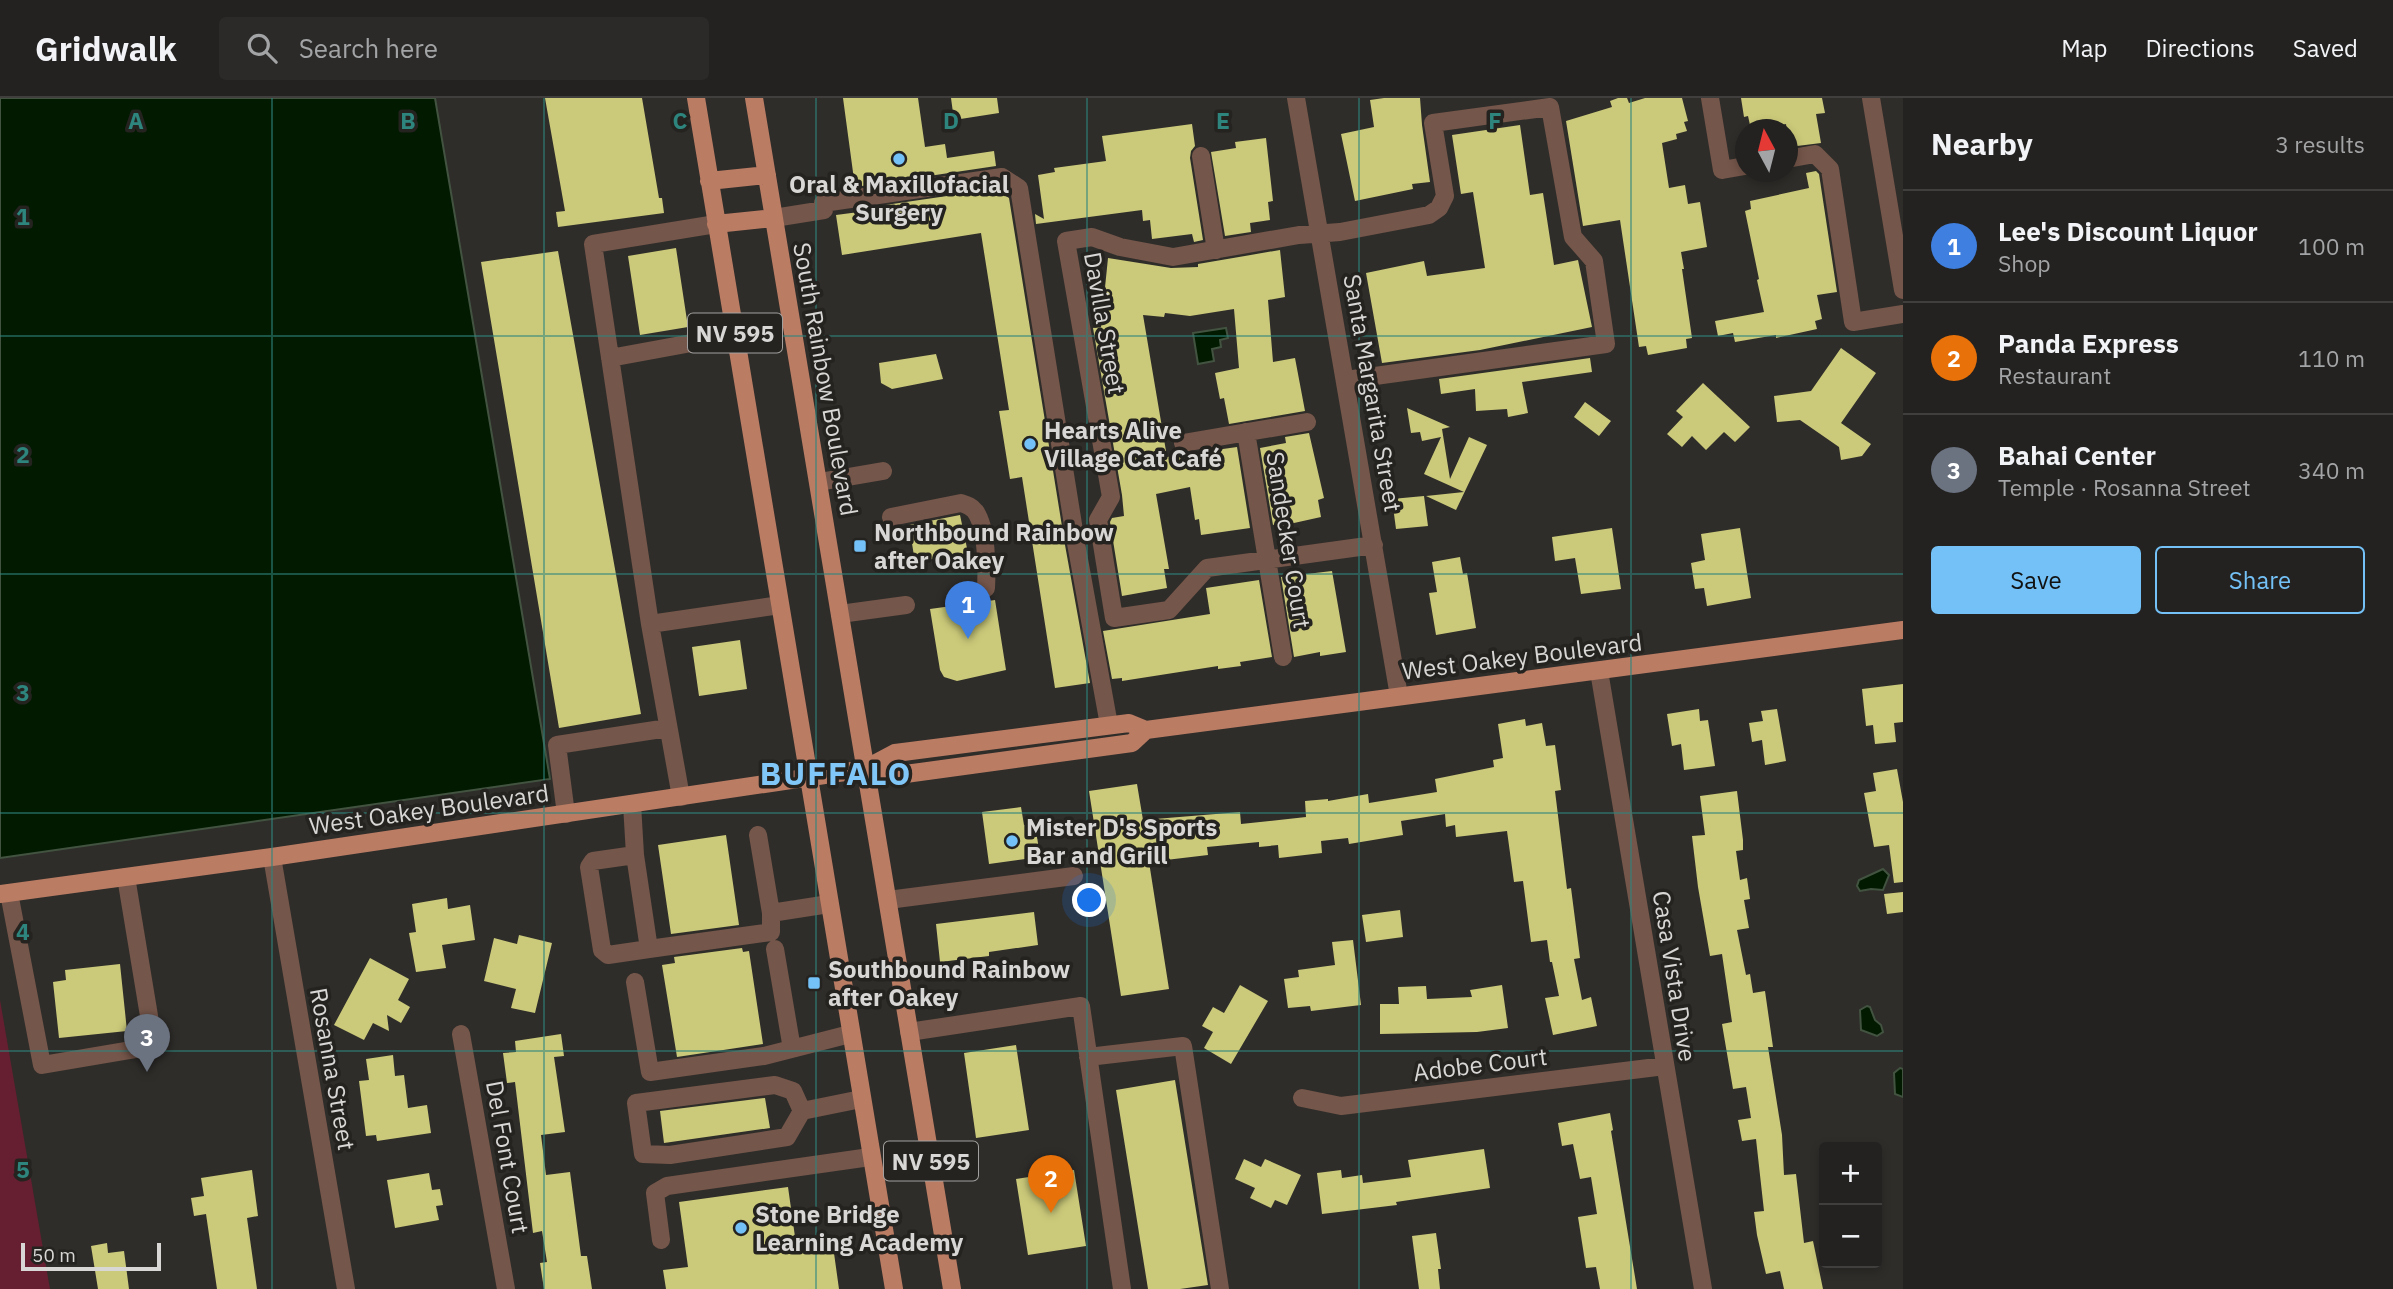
<!DOCTYPE html>
<meta charset="utf-8">
<style>
:root{--surface:#232220;--page:#2b2a29;--text:#f1f3f6;--muted:#a3a4a5;--line:#403f3e;--accent:#73c1f6}
body{margin:0;font-family:"IBM Plex Sans",sans-serif;background:var(--page);color:var(--text)}
.controls{position:absolute;right:21px;bottom:21px;display:grid;overflow:hidden;border-radius:7px;box-shadow:0 4px 10px #0003}
.controls button{width:63px;height:63px;display:grid;place-items:center;padding:0;border:0;border-bottom:2px solid var(--line);background:var(--surface);color:var(--text);font:35px sans-serif}
.compass{position:absolute;left:1735px;top:21px;width:63px;height:63px;border-radius:50%;background:var(--surface);box-shadow:0 4px 10px #0003;rotate:353deg}
.scale{position:absolute;left:21px;bottom:18px;width:140px;box-sizing:border-box;padding-left:7px;border:4px solid #d9d7d5;border-top:0;font-size:19px;line-height:24px;white-space:nowrap;color:#d9d7d5;-webkit-text-stroke:5px #252320;paint-order:stroke}
.you{position:absolute;left:1090px;top:803px;width:24px;height:24px;margin:-18px;border:5px solid #fff;border-radius:50%;background:#1a73e8;box-shadow:0 0 0 10px #1a73e833}
.badge{display:grid;place-items:center;width:46px;height:46px;border-radius:50%;background:var(--accent);color:#fff;font-size:23px;font-weight:700}
.pin{position:absolute;translate:-50% -58px;filter:drop-shadow(0 2px 4px #0008)}
.pin::after{content:'';position:absolute;top:37px;width:24px;height:21px;background:inherit;clip-path:polygon(0 0,100% 0,50% 100%)}
.list{margin:0;padding:0;list-style:none}
h2{display:flex;justify-content:space-between;align-items:center;height:91px;margin:0;padding:0 28px;font-size:30px}
h2 small{font-size:23px;font-weight:400;color:var(--muted)}
.list li{display:grid;grid-template-columns:46px 1fr auto;gap:21px;align-items:center;box-sizing:border-box;height:112px;padding:0 28px;border-top:2px solid var(--line)}
.list b{display:block;font-size:26px;white-space:nowrap}
.list p{margin:0;font-size:23px;white-space:nowrap;color:var(--muted)}
.list em{font-size:23px;font-style:normal;color:var(--muted)}
.actions{display:flex;gap:14px;padding:21px 28px}
.actions a{flex:1;padding:16px 0;border:2px solid var(--accent);border-radius:7px;text-align:center;font-size:24px;color:var(--accent)}
.actions .main{background:var(--accent);color:#111}
.icon{flex:none;width:38px;height:38px;fill:none;stroke:currentColor;stroke-width:2;stroke-linecap:round;stroke-linejoin:round}
.map{position:relative;flex:none;width:1903px;height:1191px;overflow:hidden}
header{display:flex;align-items:center;gap:42px;box-sizing:border-box;height:98px;padding:0 35px;background:var(--surface);border-bottom:2px solid var(--line)}
header strong{font-size:33px}
nav{display:flex;gap:38px;margin-inline-start:auto;font-size:24px}
.search{width:490px;height:63px;background:var(--page);display:flex;align-items:center;gap:18px;box-sizing:border-box;padding:0 24px;border-radius:7px;color:var(--muted);font-size:26px}
main{display:flex}
aside{flex:1;background:var(--surface)}
.map>svg:first-child{display:block}
.green{fill:#651f30}
.water{fill:#021a00;stroke:#425340;stroke-width:2}
.building{fill:#cbca7a}
.lines{fill:none;stroke-linecap:round;stroke-linejoin:round}
.minor{stroke:#75564a;stroke-width:18}
.major{stroke:#bb7c64;stroke-width:18}
.grid{fill:none;stroke:#2d857d;stroke-width:2;stroke-opacity:0.55}
.poi-dot{fill:#73c1f6;stroke:#252320;stroke-width:2.5}
.labels{text-anchor:middle;dominant-baseline:central;stroke-width:7;stroke-linejoin:round;paint-order:stroke}
.shield{fill:#252320;stroke:#a3a19f;stroke-width:2}
.shield-label{font-size:23px;font-weight:bold;fill:#d9d7d5}
.poi-label{font-size:24px;font-weight:bold;fill:#d9d7d5;stroke:#252320;text-anchor:start}
.street-label{font-size:24px;fill:#d9d7d5;stroke:#252320}
.district-label{font-size:32px;font-weight:bold;letter-spacing:2px;fill:#80c7f8;stroke:#252320}
.grid-label{font-size:23px;text-anchor:middle;font-weight:bold;fill:#2d857d;stroke:#252320;stroke-width:7;stroke-linejoin:round;paint-order:stroke}
</style>
<header>
<strong>Gridwalk</strong>
<div class="search"><svg class="icon" aria-label="search" viewBox="0 0 24 24"><circle cx="10" cy="10" r="6"/><path d="M15 15l6 6"/></svg>Search here</div>
<nav><a>Map</a><a>Directions</a><a>Saved</a></nav>
</header>
<main>
<div class="map">
<svg width="1903" height="1191" viewBox="0 0 1903 1191">
<rect width="100%" height="100%" fill="#2f2d2a"/>
<path class="green" d="M 0,902 L 50,1191 L 0,1191 Z"/>
<path class="water" d="M 0,0 L 435,0 L 550,681 L 0,760 Z
M 1226,230 L 1228,240 L 1220,242 L 1221,249 L 1212,251 L 1214,263 L 1198,266 L 1193,235 Z
M 1883,771 L 1889,777 L 1883,792 L 1871,791 L 1860,793 L 1857,788 L 1859,782 Z
M 1867,908 L 1870,909 L 1875,922 L 1881,927 L 1883,934 L 1877,938 L 1861,932 L 1860,912 Z
M 1900,970 L 1903,971 L 1903,999 L 1895,996 L 1894,975 Z"/>
<path class="building" d="M 545,0 L 642,0 L 659,100 L 662,100 L 664,115 L 558,129 L 556,114 L 565,113 Z
M 843,0 L 918,0 L 925,49 L 945,46 L 947,60 L 994,53 L 996,68 L 855,89 Z
M 951,0 L 997,0 L 999,15 L 954,22 Z
M 1384,0 L 1420,0 L 1422,27 L 1430,84 L 1412,86 L 1413,91 L 1355,103 L 1341,36 L 1374,29 L 1370,2 Z
M 1618,0 L 1627,0 L 1629,5 L 1645,0 L 1682,0 L 1688,23 L 1684,24 L 1687,33 L 1676,36 L 1677,41 L 1662,45 L 1669,90 L 1685,87 L 1688,106 L 1700,104 L 1707,149 L 1681,154 L 1684,171 L 1682,171 L 1692,240 L 1686,241 L 1687,250 L 1648,257 L 1646,248 L 1639,249 L 1620,122 L 1583,128 L 1566,23 L 1612,9 L 1610,3 Z
M 1741,0 L 1822,0 L 1825,15 L 1816,16 L 1821,45 L 1789,49 L 1786,26 L 1761,31 L 1760,25 L 1750,27 L 1748,18 L 1744,19 Z
M 1192,26 L 1195,48 L 1191,53 L 1190,60 L 1203,142 L 1194,144 L 1192,136 L 1152,141 L 1150,122 L 1143,123 L 1142,112 L 1036,126 L 1035,116 L 1044,121 L 1038,77 L 1055,74 L 1054,70 L 1106,63 L 1102,38 Z
M 1520,27 L 1530,97 L 1543,95 L 1554,167 L 1578,162 L 1592,229 L 1480,252 L 1382,265 L 1366,175 L 1424,163 L 1427,178 L 1485,170 L 1473,94 L 1461,96 L 1452,37 Z
M 1266,40 L 1273,103 L 1268,104 L 1270,122 L 1250,125 L 1251,134 L 1225,138 L 1211,54 L 1236,50 L 1235,44 Z
M 1816,73 L 1819,76 L 1837,194 L 1817,197 L 1822,221 L 1815,223 L 1817,231 L 1776,240 L 1776,237 L 1735,244 L 1733,235 L 1718,238 L 1715,223 L 1764,214 L 1757,182 L 1759,181 L 1745,113 L 1751,111 L 1750,103 L 1809,90 L 1806,75 Z
M 995,91 L 1009,100 L 1065,447 L 1090,585 L 1055,590 L 1022,379 L 1010,381 L 999,313 L 1009,312 L 981,135 L 842,157 L 836,117 L 859,114 L 858,111 Z
M 676,150 L 688,229 L 640,237 L 628,158 Z
M 1280,152 L 1285,199 L 1268,202 L 1273,264 L 1295,260 L 1305,313 L 1229,326 L 1224,300 L 1220,301 L 1215,275 L 1239,270 L 1234,211 L 1190,218 L 1165,215 L 1164,219 L 1143,217 L 1167,359 L 1237,349 L 1250,430 L 1201,437 L 1199,421 L 1195,422 L 1190,389 L 1156,396 L 1169,471 L 1164,471 L 1167,490 L 1122,498 L 1110,424 L 1112,420 L 1124,418 L 1122,397 L 1093,230 L 1101,229 L 1108,160 L 1171,170 L 1198,169 L 1198,166 Z
M 558,153 L 641,616 L 559,630 L 481,164 Z
M 1841,250 L 1876,275 L 1841,325 L 1871,346 L 1862,358 L 1841,362 L 1839,349 L 1800,322 L 1777,324 L 1774,298 L 1811,293 Z
M 936,256 L 943,281 L 892,291 L 881,285 L 879,265 Z
M 1590,260 L 1592,274 L 1522,284 L 1528,315 L 1508,319 L 1507,311 L 1476,313 L 1475,291 L 1441,296 L 1439,281 Z
M 1703,285 L 1750,329 L 1735,344 L 1724,334 L 1706,352 L 1692,338 L 1682,349 L 1667,336 L 1683,319 L 1676,313 Z
M 1585,304 L 1611,323 L 1599,338 L 1574,319 Z
M 1407,310 L 1450,329 L 1442,331 L 1450,381 L 1469,339 L 1487,347 L 1456,412 L 1426,398 L 1464,394 L 1424,376 L 1441,339 L 1422,343 L 1420,334 L 1411,335 Z
M 1309,335 L 1324,400 L 1318,402 L 1321,419 L 1276,429 L 1276,426 L 1273,427 L 1260,350 L 1286,345 L 1285,339 Z
M 1424,398 L 1428,428 L 1396,431 L 1392,401 Z
M 960,417 L 968,455 L 915,464 L 909,427 Z
M 1612,430 L 1621,491 L 1581,496 L 1575,460 L 1555,463 L 1552,439 Z
M 1740,430 L 1751,500 L 1707,508 L 1704,490 L 1695,491 L 1691,465 L 1705,462 L 1701,436 Z
M 1460,459 L 1463,476 L 1467,475 L 1476,530 L 1436,537 L 1429,495 L 1437,494 L 1432,464 Z
M 1332,473 L 1346,554 L 1320,558 L 1320,554 L 1294,559 L 1281,479 Z
M 1259,482 L 1272,559 L 1240,564 L 1241,568 L 1218,571 L 1218,568 L 1122,583 L 1122,580 L 1112,581 L 1103,533 L 1210,516 L 1206,490 Z
M 995,502 L 1006,572 L 957,583 L 944,579 L 940,572 L 930,511 Z
M 740,542 L 747,591 L 699,598 L 692,549 Z
M 1903,586 L 1903,624 L 1894,625 L 1896,644 L 1875,646 L 1873,627 L 1866,628 L 1862,591 Z
M 1699,611 L 1700,623 L 1708,622 L 1715,668 L 1684,672 L 1681,646 L 1672,648 L 1667,616 Z
M 1777,611 L 1786,663 L 1765,667 L 1762,642 L 1752,644 L 1749,625 L 1763,623 L 1761,613 Z
M 1525,621 L 1526,628 L 1542,625 L 1546,648 L 1555,647 L 1561,692 L 1555,693 L 1567,791 L 1571,790 L 1580,860 L 1574,861 L 1582,902 L 1591,899 L 1597,928 L 1553,937 L 1545,900 L 1559,898 L 1552,864 L 1550,864 L 1547,842 L 1531,844 L 1523,783 L 1514,784 L 1507,733 L 1456,739 L 1455,727 L 1446,729 L 1445,716 L 1401,723 L 1403,737 L 1349,746 L 1348,740 L 1321,743 L 1322,755 L 1279,760 L 1278,747 L 1259,749 L 1259,744 L 1207,749 L 1208,757 L 1149,764 L 1169,891 L 1121,898 L 1089,693 L 1137,686 L 1143,722 L 1240,714 L 1241,726 L 1306,719 L 1305,703 L 1328,701 L 1328,703 L 1368,696 L 1369,705 L 1437,694 L 1435,681 L 1494,669 L 1493,662 L 1503,660 L 1498,626 Z
M 1897,671 L 1903,704 L 1903,784 L 1894,785 L 1889,747 L 1874,749 L 1864,695 L 1876,693 L 1873,675 Z
M 1737,693 L 1743,742 L 1743,752 L 1736,753 L 1740,782 L 1747,780 L 1750,801 L 1744,802 L 1749,830 L 1737,832 L 1746,877 L 1750,876 L 1753,895 L 1765,893 L 1773,949 L 1768,949 L 1782,1037 L 1784,1077 L 1796,1076 L 1804,1145 L 1813,1143 L 1823,1191 L 1784,1191 L 1780,1173 L 1766,1176 L 1757,1137 L 1754,1114 L 1764,1113 L 1756,1041 L 1742,1043 L 1738,1022 L 1751,1020 L 1746,989 L 1733,991 L 1722,926 L 1732,924 L 1722,856 L 1710,858 L 1698,789 L 1692,738 L 1705,737 L 1700,698 Z
M 1021,709 L 1024,727 L 1035,725 L 1040,759 L 989,766 L 982,714 Z
M 726,737 L 739,827 L 671,836 L 658,747 Z
M 1903,794 L 1903,814 L 1887,816 L 1884,796 Z
M 447,800 L 448,811 L 470,807 L 475,842 L 442,847 L 446,870 L 416,874 L 409,835 L 416,834 L 412,806 Z
M 1400,812 L 1403,839 L 1366,844 L 1362,817 Z
M 1034,814 L 1038,847 L 989,854 L 989,858 L 940,864 L 936,826 Z
M 519,837 L 552,845 L 535,915 L 511,910 L 516,891 L 484,883 L 494,840 L 517,846 Z
M 1353,842 L 1361,907 L 1311,913 L 1310,908 L 1288,910 L 1284,881 L 1299,879 L 1298,872 L 1335,867 L 1332,844 Z
M 742,850 L 743,854 L 749,853 L 763,946 L 677,959 L 662,867 L 675,865 L 674,859 Z
M 370,860 L 409,881 L 398,902 L 410,909 L 401,925 L 387,917 L 389,933 L 373,925 L 364,942 L 334,927 Z
M 120,866 L 127,933 L 59,940 L 53,884 L 66,882 L 65,872 Z
M 1240,887 L 1268,903 L 1231,966 L 1204,950 L 1213,934 L 1202,928 L 1213,909 L 1224,915 Z
M 1502,887 L 1508,930 L 1477,934 L 1380,936 L 1380,906 L 1399,906 L 1398,889 L 1426,888 L 1427,901 L 1472,899 L 1470,892 Z
M 561,936 L 564,958 L 554,959 L 565,1034 L 541,1037 L 546,1077 L 570,1074 L 581,1158 L 587,1158 L 592,1191 L 544,1191 L 540,1165 L 547,1164 L 542,1133 L 533,1135 L 515,984 L 507,985 L 503,955 L 516,954 L 515,943 Z
M 1016,947 L 1029,1032 L 976,1040 L 964,955 Z
M 393,957 L 395,978 L 404,977 L 408,1010 L 427,1007 L 431,1035 L 377,1043 L 376,1037 L 366,1038 L 359,983 L 369,982 L 366,961 Z
M 1175,982 L 1208,1187 L 1180,1191 L 1148,1191 L 1116,992 Z
M 765,1000 L 770,1030 L 664,1045 L 660,1013 Z
M 1610,1015 L 1613,1032 L 1611,1033 L 1637,1191 L 1600,1191 L 1596,1169 L 1586,1170 L 1578,1119 L 1597,1116 L 1591,1079 L 1580,1081 L 1573,1046 L 1562,1048 L 1558,1025 Z
M 1484,1051 L 1490,1090 L 1396,1104 L 1397,1107 L 1322,1116 L 1317,1075 L 1341,1072 L 1342,1080 L 1362,1077 L 1363,1085 L 1411,1079 L 1408,1062 Z
M 1244,1061 L 1261,1069 L 1265,1061 L 1301,1077 L 1287,1107 L 1275,1102 L 1271,1110 L 1250,1100 L 1255,1090 L 1235,1081 Z
M 252,1072 L 258,1118 L 247,1120 L 257,1191 L 217,1191 L 206,1116 L 194,1118 L 191,1100 L 204,1098 L 201,1080 Z
M 1074,1072 L 1086,1148 L 1028,1157 L 1016,1081 Z
M 429,1075 L 432,1092 L 440,1091 L 443,1107 L 436,1108 L 439,1122 L 395,1130 L 387,1082 Z
M 788,1089 L 797,1153 L 833,1148 L 839,1191 L 666,1191 L 663,1172 L 688,1169 L 679,1104 Z
M 1436,1135 L 1441,1171 L 1438,1171 L 1440,1191 L 1419,1191 L 1412,1138 Z
M 107,1145 L 108,1155 L 124,1153 L 129,1191 L 98,1191 L 91,1148 Z"/>
<g class="lines">
<path class="minor" d="M 1296,0 L 1399,598
M 1710,0 L 1722,72 L 1745,68
M 1871,0 L 1903,192
M 1201,58 L 1216,152
M 1787,61 L 1815,56 L 1830,71 L 1853,224 L 1903,216
M 774,120 L 824,112 L 823,105 L 1002,79 L 1019,90 L 1076,445 L 1109,627
M 716,126 L 593,146 L 650,526 L 780,507
M 610,260 L 735,237
M 1346,282 L 1606,246 L 1594,163 L 1573,139 L 1550,9 L 1433,25 L 1445,98 L 1439,110 L 1429,117 L 1340,134 L 1299,137 L 1173,159 L 1120,149 L 1092,139 L 1066,143 L 1111,399 L 1098,422 L 1114,520 L 1169,512 L 1207,470 L 1374,447
M 1246,334 L 1283,559
M 1183,345 L 1307,324
M 819,384 L 883,373
M 891,419 L 961,405 C 967,407 971,408 975,413 C 987,429 987,470 986,490
M 840,516 L 906,507
M 650,526 L 681,699
M 1599,573 L 1703,1191
M 632,706 L 635,757 L 649,851 L 608,857 L 602,852 L 589,769 L 593,763 L 635,757
M 566,716 L 557,647 L 668,630
M 758,737 L 771,815
M 272,759 L 346,1191
M 9,795 L 42,967 L 154,948 L 126,779
M 888,802 L 1074,778
M 649,851 L 771,834 L 771,815 L 829,806
M 775,851 L 792,951
M 635,884 L 650,974 L 764,958 L 850,936
M 909,934 L 1081,908 L 1122,1191
M 461,936 L 506,1191
M 1088,959 L 1183,948 L 1220,1191
M 1302,1000 L 1341,1008 L 1665,968
M 802,1013 L 793,993 L 775,987 L 636,1005 L 643,1056 L 670,1057 L 787,1039 L 802,1013 L 861,1001
M 661,1142 L 655,1095 L 667,1088 L 870,1059"/>
<path class="major" d="M 696,0 L 894,1191
M 754,0 L 952,1191
M 709,83 L 767,77
M 716,126 L 774,120
M 865,671 L 898,677 L 1132,645 L 1146,632
M 0,796 L 272,759 L 865,671 L 895,655 L 903,654 L 1129,625 L 1146,632 L 1903,532"/>
</g>
<path class="grid" d="M 272,0 L 272,1191M 544,0 L 544,1191M 816,0 L 816,1191M 1087,0 L 1087,1191M 1359,0 L 1359,1191M 1631,0 L 1631,1191M 0,238 L 1903,238M 0,476 L 1903,476M 0,715 L 1903,715M 0,953 L 1903,953"/>
<g class="poi-dot">
<circle cx="899" cy="61" r="7"/>
<circle cx="1030" cy="346" r="7"/>
<rect x="853" y="441" width="14" height="14" rx="3.5"/>
<circle cx="1012" cy="743" r="7"/>
<rect x="807" y="878" width="14" height="14" rx="3.5"/>
<circle cx="741" cy="1130" r="7"/>
</g>
<g class="labels">
<g class="shield">
<rect x="688" y="215.5" width="94" height="39" rx="5"/>
<rect x="884" y="1043.5" width="94" height="39" rx="5"/>
</g>
<g class="shield-label">
<text x="735" y="235">NV 595</text>
<text x="931" y="1063">NV 595</text>
</g>
<g class="poi-label">
<text x="899" y="86" text-anchor="middle">Oral &amp; Maxillofacial<tspan x="899" dy="28">Surgery</tspan></text>
<text x="1044" y="332">Hearts Alive<tspan x="1044" dy="28">Village Cat Café</tspan></text>
<text x="874" y="434">Northbound Rainbow<tspan x="874" dy="28">after Oakey</tspan></text>
<text x="1026" y="729">Mister D's Sports<tspan x="1026" dy="28">Bar and Grill</tspan></text>
<text x="828" y="871">Southbound Rainbow<tspan x="828" dy="28">after Oakey</tspan></text>
<text x="755" y="1116">Stone Bridge<tspan x="755" dy="28">Learning Academy</tspan></text>
</g>
<g class="street-label">
<text transform="translate(1105 225) rotate(80)">Davilla Street</text>
<text transform="translate(826 281) rotate(80)">South Rainbow Boulevard</text>
<text transform="translate(1373 295) rotate(80)">Santa Margarita Street</text>
<text transform="translate(1289 442) rotate(81)">Sandecker Court</text>
<text transform="translate(1522 558) rotate(-7)">West Oakey Boulevard</text>
<text transform="translate(429 711) rotate(-8)">West Oakey Boulevard</text>
<text transform="translate(1675 878) rotate(81)">Casa Vista Drive</text>
<text transform="translate(1480 966) rotate(-7)">Adobe Court</text>
<text transform="translate(333 971) rotate(80)">Rosanna Street</text>
<text transform="translate(508 1059) rotate(80)">Del Font Court</text>
</g>
<g class="district-label">
<text x="836" y="675">BUFFALO</text>
</g>
</g>
<g class="grid-label">
<text x="136" y="31">A</text>
<text x="408" y="31">B</text>
<text x="680" y="31">C</text>
<text x="951" y="31">D</text>
<text x="1223" y="31">E</text>
<text x="1495" y="31">F</text>
<text x="23" y="127">1</text>
<text x="23" y="365">2</text>
<text x="23" y="603">3</text>
<text x="23" y="842">4</text>
<text x="23" y="1080">5</text>
</g>
</svg>
<div class="controls">
<button>+</button>
<button>−</button>
</div>
<svg class="compass" viewBox="-18 -18 36 36"><path d="M0-13l5 13h-10z" fill="#e53935"/><path d="M0 13l5-13h-10z" fill="#a3a4a5"/></svg>
<div class="scale">50 m</div>
<div class="you"></div>
<div class="pin badge" style="left:968px;top:541px;background:#3f7fe0">1</div>
<div class="pin badge" style="left:1051px;top:1115px;background:#e8710a">2</div>
<div class="pin badge" style="left:147px;top:974px;background:#6b7280">3</div>
</div>
<aside>
<h2>Nearby<small>3 results</small></h2>
<ul class="list">
<li><span class="badge" style="background:#3f7fe0">1</span><div><b>Lee's Discount Liquor</b><p>Shop</p></div><em>100 m</em></li>
<li><span class="badge" style="background:#e8710a">2</span><div><b>Panda Express</b><p>Restaurant</p></div><em>110 m</em></li>
<li><span class="badge" style="background:#6b7280">3</span><div><b>Bahai Center</b><p>Temple · Rosanna Street</p></div><em>340 m</em></li>
</ul>
<div class="actions"><a class="main">Save</a><a>Share</a></div>
</aside>
</main>
